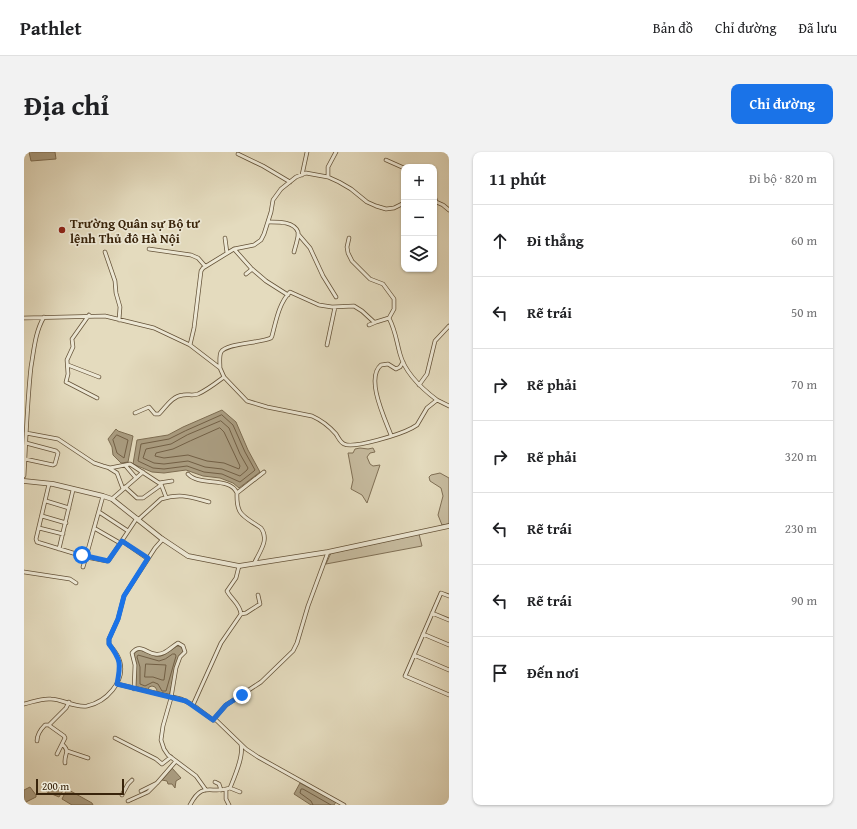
<!DOCTYPE html>
<html lang="vi">
<meta charset="utf-8">
<style>
:root{--surface:#fff;--page:#f2f2f2;--text:#202124;--muted:#757577;--line:#e0e0e0;--accent:#1a73e8}
body{margin:0;font-family:"Gentium Book Plus",serif;background:var(--page);color:var(--text)}
.controls{position:absolute;right:12px;top:12px;display:grid;overflow:hidden;border-radius:8px;box-shadow:0 1px 3px #0004}
.controls button{width:36px;height:36px;display:grid;place-items:center;padding:0;border:0;border-bottom:1px solid var(--line);background:var(--surface);color:var(--text);font:20px sans-serif}
.scale{position:absolute;left:12px;bottom:10px;width:88px;box-sizing:border-box;padding-left:4px;border:2px solid #39240b;border-top:0;font-size:11px;line-height:14px;white-space:nowrap;color:#39240b;-webkit-text-stroke:3px #ede8d5;paint-order:stroke}
.stop{position:absolute;width:12px;height:12px;margin:-9px;border:3px solid #1a73e8;border-radius:50%;background:#fff}
.stop.end{background:#1a73e8;border-color:#fff;box-shadow:0 1px 4px #0008}
.list{margin:0;padding:0;list-style:none}
h2{display:flex;justify-content:space-between;align-items:center;height:52px;margin:0;padding:0 16px;font-size:17px}
h2 small{font-size:13px;font-weight:400;color:var(--muted)}
.list li{display:grid;grid-template-columns:26px 1fr auto;gap:12px;align-items:center;box-sizing:border-box;height:72px;padding:0 16px;border-top:1px solid var(--line)}
.list b{display:block;font-size:15px;white-space:nowrap}
.list em{font-size:13px;font-style:normal;color:var(--muted)}
.icon{flex:none;width:22px;height:22px;fill:none;stroke:currentColor;stroke-width:2;stroke-linecap:round;stroke-linejoin:round}
.map{position:relative;flex:none;width:425px;height:653px;overflow:hidden;border-radius:8px}
header{display:flex;align-items:center;gap:24px;box-sizing:border-box;height:56px;padding:0 20px;background:var(--surface);border-bottom:1px solid var(--line)}
header strong{font-size:19px}
nav{display:flex;gap:22px;margin-inline-start:auto;font-size:14px}
.intro{display:flex;align-items:center;justify-content:space-between;box-sizing:border-box;height:96px;padding:0 24px}
h1{margin:0;font-size:28px}
.button{padding:10px 18px;border-radius:8px;background:var(--accent);color:#fff;font-size:14px;font-weight:700}
main{display:flex;gap:24px;padding:0 24px}
aside{flex:1;background:var(--surface);border-radius:8px;box-shadow:0 1px 3px #0004}
.map>svg:first-child{display:block}
.green{fill:#c7bca0;stroke:#807056}
.water{fill:#aa9d81;stroke:#7d6d52}
.lines{fill:none;stroke-linecap:round;stroke-linejoin:round}
.shore{stroke:#726046;stroke-width:1}
.minor-casing{stroke:#645238;stroke-width:4.5}
.tertiary-casing{stroke:#645238;stroke-width:5.5}
.minor{stroke:#ede8d5;stroke-width:3}
.tertiary{stroke:#ede8d5;stroke-width:4}
.route{stroke:#1a73e8;stroke-width:5}
.poi-dot{fill:#8f2418;stroke:#ede8d5;stroke-width:1.5}
.labels{text-anchor:middle;dominant-baseline:central;stroke-width:3.5;stroke-linejoin:round;paint-order:stroke}
.poi-label{font-size:13px;font-weight:bold;fill:#39240b;stroke:#ede8d5;text-anchor:start}
</style>
<header>
<strong>Pathlet</strong>
<nav><a>Bản đồ</a><a>Chỉ đường</a><a>Đã lưu</a></nav>
</header>
<div class="intro"><h1>Địa chỉ</h1><a class="button">Chỉ đường</a></div>
<main>
<div class="map">
<svg width="425" height="653" viewBox="0 0 425 653">
<rect width="100%" height="100%" fill="#e4dbbe"/>
<filter id="stains"><feTurbulence type="fractalNoise" baseFrequency=".005" numOctaves="4"/><feColorMatrix values="0 0 0 0 .2 0 0 0 0 .09 0 0 0 0 .02 0 0 0 .5 -.17"/></filter>
<radialGradient id="worn" r=".72"><stop offset=".6" stop-color="#630" stop-opacity="0"/><stop offset="1" stop-color="#630" stop-opacity=".3"/></radialGradient>
<path class="green" d="M 336,296 L 344,297 L 349,296 L 351,300 L 346,301 L 343,305 L 346,312 L 349,314 L 356,313 L 343,351 L 338,343 L 327,337 L 329,328 L 324,301 L 329,301 L 331,297 Z
M 416,321 L 425,326 L 425,372 L 418,373 L 414,363 L 419,344 L 417,336 L 406,329 L 405,325 L 407,323 Z
M 395,382 L 398,394 L 302,412 L 306,403 L 308,401 Z"/>
<path class="water" d="M 5,0 L 31,0 L 32,7 L 7,9 Z
M 198,258 L 212,270 L 224,298 L 236,320 L 215,336 L 209,331 L 196,326 L 179,324 L 162,318 L 140,321 L 128,320 L 109,312 L 113,288 L 144,283 L 159,275 Z
M 92,277 L 94,279 L 109,284 L 104,310 L 97,311 L 89,303 L 88,295 L 84,287 Z
M 153,494 L 156,494 L 160,499 L 151,517 L 145,545 L 132,541 L 133,538 L 131,535 L 128,534 L 125,535 L 124,539 L 111,535 L 112,515 L 109,502 L 114,497 C 136,506 133,508 153,494 Z
M 148,616 L 157,626 L 152,629 L 151,636 L 148,632 L 144,632 L 143,629 L 138,628 Z
M 276,631 L 312,650 L 310,653 L 287,653 L 270,642 Z
M 24,632 L 31,632 L 40,637 L 35,645 L 23,640 L 22,634 Z
M 6,635 L 12,643 L 12,645 L 0,651 L 0,638 Z
M 43,637 L 68,651 L 69,653 L 48,653 L 38,647 Z"/>
<g class="lines">
<path class="shore" d="M 198,263 L 209,273 L 221,300 L 231,318 L 230,319 L 216,330 L 198,322 L 180,320 L 163,314 L 140,317 L 129,316 L 114,309 L 117,292 L 145,287 L 161,279 Z
M 197,269 L 205,276 L 216,302 L 224,316 L 223,318 L 216,324 L 198,317 L 181,315 L 164,309 L 140,312 L 130,311 L 119,306 L 122,297 L 147,292 L 163,283 Z
M 196,276 L 200,280 L 216,314 L 215,317 L 200,311 L 183,309 L 164,303 L 140,306 L 131,304 L 132,301 L 149,297 L 166,289 Z
M 93,283 L 104,288 L 100,306 L 93,301 L 89,288 Z
M 149,502 L 151,502 L 152,504 L 142,539 L 138,539 L 134,532 L 129,530 L 121,534 L 116,532 L 116,515 L 113,505 L 114,503 L 135,509 L 141,507 Z
M 122,512 L 142,513 L 140,528 L 138,528 L 129,525 L 121,525 Z
M 289,653 L 287,649 L 276,641 L 277,637 L 279,637 L 307,653"/>
<defs>
<path id="minor" d="M 214,2 L 239,14 L 266,30
M 362,8 L 380,16
M 278,23 L 283,0
M 304,25 L 304,15 L 312,0
M 410,43 L 412,50
M 410,49 L 419,53 L 425,58
M 244,70 C 253,70 270,69 274,80 C 275,85 271,95 270,100
M 274,82 L 286,96 L 299,124 L 312,145
M 201,86 L 203,101
M 325,86 L 323,95 L 324,101 L 328,109 L 346,127 L 359,132 L 370,147 L 370,157 L 365,166 C 372,180 372,188 376,202 C 381,221 397,236 413,248
M 125,97 L 167,103 L 174,106 L 181,114
M 210,97 L 227,116 L 227,118 L 222,122
M 81,100 L 91,129 L 92,141 L 96,155 L 95,168
M 228,117 L 242,129 L 264,143
M 65,163 L 48,187 L 49,195 L 43,208 L 44,222 L 42,230 L 73,246
M 0,166 L 81,164 L 130,176 L 166,193 L 196,216 L 200,225 L 223,249 L 243,255 L 288,264 C 297,268 305,274 312,282 C 314,285 316,290 320,292 C 330,297 377,282 388,276 L 393,273 L 403,256 L 413,248 L 425,254
M 345,173 L 352,170 L 365,166
M 166,193 L 170,176 L 177,119 L 179,116 L 210,97 L 230,93 L 237,88 L 240,82 L 247,60 L 249,48 L 257,37 L 272,25 L 282,21 L 304,25 L 315,30 L 327,37 L 343,50 L 352,54 L 362,57 L 370,56 L 380,51
M 303,193 L 311,155
M 44,213 L 75,225
M 196,216 C 196,211 195,204 197,200 C 202,191 237,191 247,186 L 248,184 C 252,169 255,151 266,140 L 295,153 L 308,155 L 330,154 L 338,159 L 350,170
M 395,233 L 403,222 L 411,189 L 425,174
M 111,261 L 125,255 L 131,262 L 135,262 C 142,255 148,244 159,243 C 164,242 169,244 174,242 C 183,238 192,231 200,225
M 2,281 L 34,287 L 70,311 L 79,314 L 86,316 L 106,312 L 135,331 L 148,329
M 367,283 C 361,267 341,226 357,213 L 364,212 L 372,217 L 376,215 L 379,210
M 1,307 L 29,313 L 31,312 L 34,301 L 32,299 L 2,291
M 101,313 L 112,326
M 85,316 L 93,321 L 99,337
M 164,322 C 176,335 206,324 213,341
M 0,324 C 2,288 3,251 7,215 C 10,198 11,180 20,165
M 25,332 L 12,387 L 13,390 L 62,405 L 79,344
M 137,332 L 142,345
M 101,335 L 113,346 L 119,346 L 137,333
M 88,347 L 119,320
M 22,349 L 45,356
M 75,360 L 104,379
M 18,364 L 42,371
M 115,367 L 137,347 C 157,341 166,345 185,350
M 15,376 L 39,382
M 70,376 L 96,391
M 98,389 L 124,407
M 35,397 L 49,338
M 230,412 C 235,400 246,388 237,376 C 220,364 212,364 213,341 L 240,320
M 59,415 L 62,405 L 83,409 L 85,408 L 113,366
M 0,420 L 46,427 L 52,431
M 425,444 L 417,441 L 381,524 L 425,543
M 408,461 L 425,468
M 217,462 L 222,461 L 236,452 L 234,443
M 399,482 L 425,493
M 390,503 L 425,518
M 93,532 L 157,547 L 169,553 L 189,568 L 192,568 L 222,597 L 234,605 L 320,653
M 110,537 L 111,513 L 108,501 C 116,491 122,501 131,502 C 140,504 147,495 154,491 L 159,494 L 161,500 L 156,505 L 152,516 L 147,546 L 139,574 L 137,588 L 140,597 L 144,603 L 172,624 L 182,638
M 0,552 C 9,550 18,546 27,547 C 38,547 51,556 63,554 C 82,550 101,530 96,510 C 94,502 89,497 85,492 L 85,487 L 94,467 L 100,444 L 131,396 L 139,387
M 169,553 L 197,491 L 217,462 C 216,452 207,447 203,439 L 212,426 L 215,414
M 189,568 L 202,553 L 237,530 L 269,499 L 273,491 L 284,454 L 304,400
M 91,586 L 132,607 L 138,612 L 147,605
M 13,589 C 13,583 16,578 21,573 L 25,573
M 43,599 L 64,606
M 33,602 L 38,592
M 41,611 C 40,601 47,600 38,592 L 41,586 L 40,584 L 26,574 L 25,573 L 42,556 L 45,550
M 191,630 L 195,632 L 197,638
M 206,636 L 216,640
M 202,637 L 202,647 L 205,653
M 117,639 L 133,631 L 152,609
M 98,643 L 104,632 L 108,628
M 104,649 L 124,640 L 132,632
M 166,653 C 179,628 187,643 206,636 C 210,626 220,604 217,593"/>
<path id="tertiary" d="M 0,329 L 29,332 L 79,344 L 88,347 L 137,386 L 164,404 L 215,414 L 304,400 L 425,374"/>
</defs>
<use href="#minor" class="minor-casing"/>
<use href="#tertiary" class="tertiary-casing"/>
<use href="#minor" class="minor"/>
<use href="#tertiary" class="tertiary"/>
</g>
<g class="lines">
<path class="route" d="M 58,403 L 84,409 L 98,389 L 124,406 L 100,444 L 94,467 L 85,487 L 85,492 C 97,508 97,512 93,532 L 162,549 L 189,568 L 202,553 L 218,543"/>
</g>
<circle class="poi-dot" cx="38" cy="78" r="4"/>
<g class="labels">
<g class="poi-label">
<text x="46" y="71">Trường Quân sự Bộ tư<tspan x="46" dy="15">lệnh Thủ đô Hà Nội</tspan></text>
</g>
</g>
<rect width="100%" height="100%" filter="url(#stains)"/>
<rect width="100%" height="100%" fill="url(#worn)"/>
</svg>
<div class="controls">
<button>+</button>
<button>−</button>
<button><svg class="icon" aria-label="layers" viewBox="0 0 24 24"><path d="M12 4l9 5-9 5-9-5zM3 14l9 5 9-5"/></svg></button>
</div>
<div class="scale">200 m</div>
<div class="stop" style="left:58px;top:403px"></div>
<div class="stop end" style="left:218px;top:543px"></div>
</div>
<aside>
<h2>11 phút<small>Đi bộ · 820 m</small></h2>
<ul class="list">
<li><svg class="icon" aria-label="ahead" viewBox="0 0 24 24"><path d="M12 20V5M6 11l6-6 6 6"/></svg><div><b>Đi thẳng</b></div><em>60 m</em></li>
<li><svg class="icon" aria-label="left" viewBox="0 0 24 24"><path d="M17 20v-9H6M10 6l-5 5 5 5"/></svg><div><b>Rẽ trái</b></div><em>50 m</em></li>
<li><svg class="icon" aria-label="right" viewBox="0 0 24 24"><path d="M7 20v-9h11M14 6l5 5-5 5"/></svg><div><b>Rẽ phải</b></div><em>70 m</em></li>
<li><svg class="icon" aria-label="right" viewBox="0 0 24 24"><path d="M7 20v-9h11M14 6l5 5-5 5"/></svg><div><b>Rẽ phải</b></div><em>320 m</em></li>
<li><svg class="icon" aria-label="left" viewBox="0 0 24 24"><path d="M17 20v-9H6M10 6l-5 5 5 5"/></svg><div><b>Rẽ trái</b></div><em>230 m</em></li>
<li><svg class="icon" aria-label="left" viewBox="0 0 24 24"><path d="M17 20v-9H6M10 6l-5 5 5 5"/></svg><div><b>Rẽ trái</b></div><em>90 m</em></li>
<li><svg class="icon" aria-label="arrive" viewBox="0 0 24 24"><path d="M6 21V4h12l-3 4 3 4H6"/></svg><div><b>Đến nơi</b></div></li>
</ul>
</aside>
</main>
